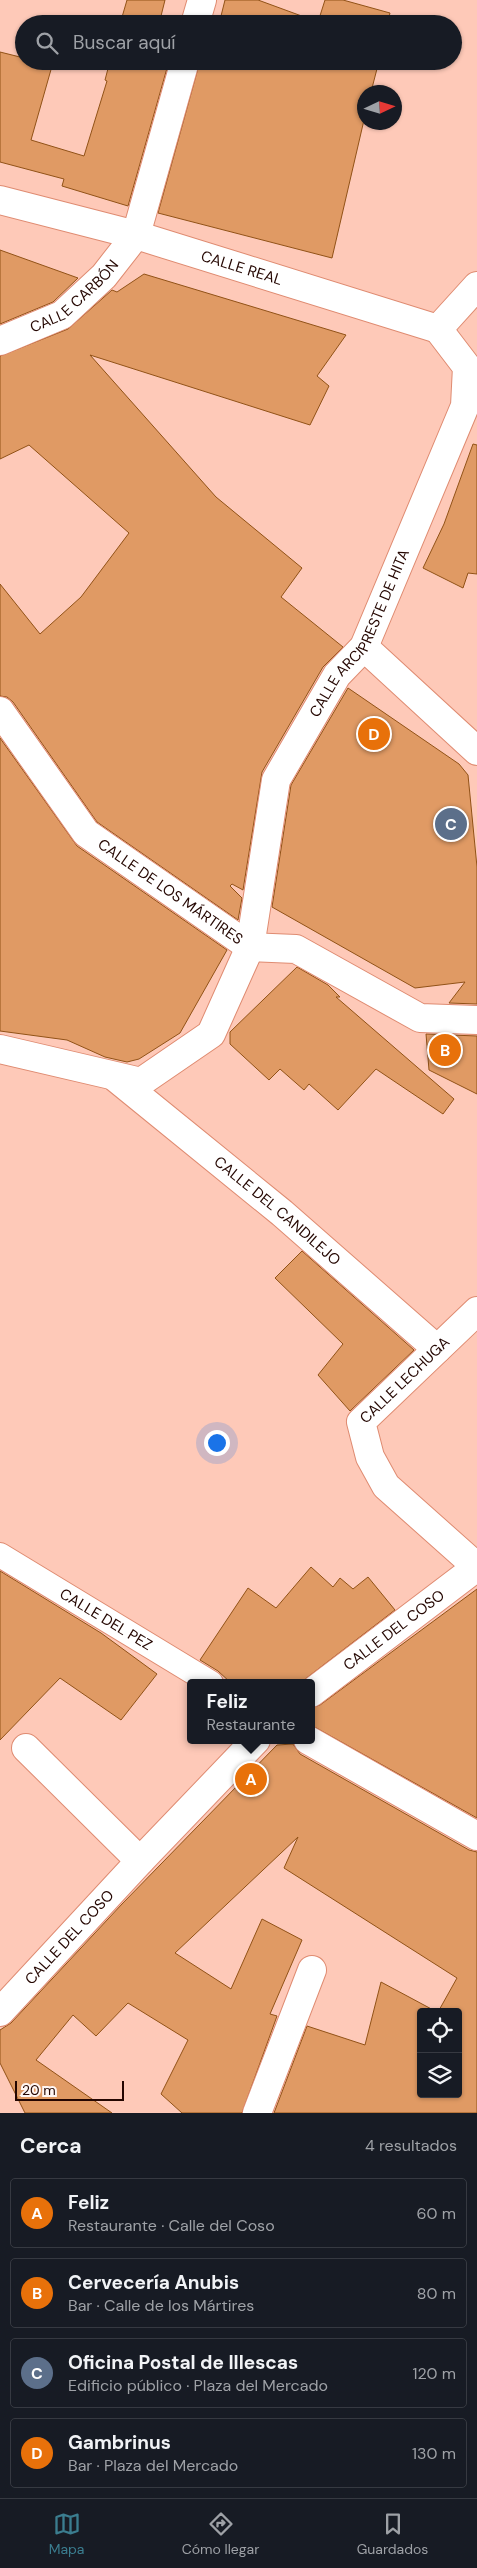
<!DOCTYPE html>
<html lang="es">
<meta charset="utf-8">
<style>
:root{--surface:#171b24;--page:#242831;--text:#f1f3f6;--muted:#9ea1a6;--line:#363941;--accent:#3b7d8f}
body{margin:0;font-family:"DM Sans",sans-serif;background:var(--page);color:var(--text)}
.controls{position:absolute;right:15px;bottom:15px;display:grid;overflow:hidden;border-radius:5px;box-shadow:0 1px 4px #0004}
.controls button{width:45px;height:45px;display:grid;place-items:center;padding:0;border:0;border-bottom:1px solid var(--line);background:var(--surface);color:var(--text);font:25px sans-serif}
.compass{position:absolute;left:357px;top:85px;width:45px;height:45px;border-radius:50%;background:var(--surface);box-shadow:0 1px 4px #0004;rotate:86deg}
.scale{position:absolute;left:15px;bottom:12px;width:109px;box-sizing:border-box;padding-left:5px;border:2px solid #240601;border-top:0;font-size:14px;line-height:18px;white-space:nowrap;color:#240601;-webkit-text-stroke:4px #fff6f3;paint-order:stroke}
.you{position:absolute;left:216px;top:1442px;width:18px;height:18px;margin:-12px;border:4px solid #fff;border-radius:50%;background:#1a73e8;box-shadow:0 0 0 8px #1a73e833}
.badge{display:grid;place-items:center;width:32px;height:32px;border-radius:50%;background:var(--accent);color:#fff;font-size:16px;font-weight:700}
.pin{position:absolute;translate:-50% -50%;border:2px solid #fff;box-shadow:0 1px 5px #0006}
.popup{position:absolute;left:187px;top:1679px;width:128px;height:65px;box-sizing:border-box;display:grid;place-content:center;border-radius:5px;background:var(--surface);filter:drop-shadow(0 1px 4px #0005);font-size:16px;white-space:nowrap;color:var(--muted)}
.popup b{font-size:19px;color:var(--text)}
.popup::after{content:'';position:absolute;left:50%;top:100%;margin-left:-10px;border:10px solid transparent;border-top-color:var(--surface)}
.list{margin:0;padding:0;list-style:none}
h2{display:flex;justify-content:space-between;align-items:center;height:65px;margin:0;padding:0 20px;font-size:21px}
h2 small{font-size:16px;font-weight:400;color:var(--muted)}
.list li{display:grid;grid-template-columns:32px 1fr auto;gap:15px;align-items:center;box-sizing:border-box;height:70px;margin:0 10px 10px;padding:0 10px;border:1px solid var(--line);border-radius:5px}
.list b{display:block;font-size:19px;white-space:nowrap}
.list p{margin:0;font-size:16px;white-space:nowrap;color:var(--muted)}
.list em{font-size:16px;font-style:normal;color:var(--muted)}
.icon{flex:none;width:28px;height:28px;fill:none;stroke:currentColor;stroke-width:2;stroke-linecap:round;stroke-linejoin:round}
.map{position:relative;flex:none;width:477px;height:2113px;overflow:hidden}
.search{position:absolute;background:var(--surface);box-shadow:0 1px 4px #0004;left:15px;right:15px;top:15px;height:55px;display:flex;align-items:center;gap:12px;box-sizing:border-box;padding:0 18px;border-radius:28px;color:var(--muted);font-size:19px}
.sheet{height:385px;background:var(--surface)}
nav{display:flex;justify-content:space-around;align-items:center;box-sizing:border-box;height:70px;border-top:1px solid var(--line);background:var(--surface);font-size:14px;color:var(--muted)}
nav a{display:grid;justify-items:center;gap:2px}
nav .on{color:var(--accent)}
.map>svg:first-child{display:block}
.building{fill:#e09a64;stroke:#915217}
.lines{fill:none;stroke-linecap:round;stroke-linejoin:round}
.pedestrian-casing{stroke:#df8b71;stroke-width:26}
.minor-casing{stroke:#df8b71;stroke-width:30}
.tertiary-casing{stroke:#df8b71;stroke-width:30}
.pedestrian{stroke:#fff;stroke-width:24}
.minor{stroke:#fff;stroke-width:28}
.tertiary{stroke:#fff;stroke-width:28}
.labels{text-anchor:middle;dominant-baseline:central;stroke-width:5;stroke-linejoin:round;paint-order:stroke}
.street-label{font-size:15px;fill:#240601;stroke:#fff6f3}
</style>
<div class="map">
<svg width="477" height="2113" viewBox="0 0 477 2113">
<rect width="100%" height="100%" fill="#fec9b8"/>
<path class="building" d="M 127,0 L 165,0 L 159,24 L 120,24 Z
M 225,0 L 258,0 L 318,22 L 325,0 L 343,0 L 390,13 L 387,24 L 219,24 Z
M 0,52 L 24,58 L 24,61 L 34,61 L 52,66 L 31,140 L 84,156 L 107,81 L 105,80 L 110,61 L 169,61 L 128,206 L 62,186 L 64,179 L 0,162 Z
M 200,61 L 379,61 L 371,92 L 364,92 L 364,120 L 332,258 L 158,213 Z
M 0,250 L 78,278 L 53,302 L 0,324 Z
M 144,274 L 346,335 L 317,376 L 329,386 L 310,425 L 90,355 L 216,497 L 302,568 L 281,597 L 343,647 L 323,667 L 262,772 L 243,890 L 232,884 L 230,886 L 242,898 L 238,920 L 97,822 L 13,702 L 7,697 L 0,696 L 0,584 L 40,634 L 81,597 L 129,533 L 29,445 L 0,459 L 0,356 L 68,329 L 112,290 L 117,292 Z
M 473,444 L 477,445 L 477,574 L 468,573 L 463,588 L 423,568 L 444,524 Z
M 348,688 L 459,764 L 468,775 L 477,867 L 477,1004 L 449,1003 L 465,982 L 415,988 L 272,907 L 291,785 Z
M 0,738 L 77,846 L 227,950 L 180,1033 L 139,1059 L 127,1062 L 105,1057 L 67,1040 L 0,1031 Z
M 297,967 L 328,985 L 340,997 L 336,997 L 454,1099 L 443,1114 L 376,1069 L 338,1110 L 309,1084 L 304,1090 L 280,1069 L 269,1080 L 230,1044 L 230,1032 Z
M 426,1034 L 477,1036 L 477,1094 L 429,1070 Z
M 302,1251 L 414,1350 L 350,1411 L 318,1375 L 343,1344 L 275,1278 Z
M 311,1567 L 333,1587 L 340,1578 L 353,1589 L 368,1577 L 395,1610 L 300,1683 L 231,1683 L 218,1671 L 200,1660 L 248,1588 L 276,1608 Z
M 0,1571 L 101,1633 L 157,1674 L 121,1720 L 60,1678 L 0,1740 Z
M 477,1589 L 477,1818 L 311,1725 L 311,1708 L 320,1705 Z
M 293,1744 L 300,1754 L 469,1850 L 477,1852 L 477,2113 L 274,2113 L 307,2026 L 365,2045 L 381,1982 L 437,2012 L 421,2012 L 421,2094 L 458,2094 L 458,2012 L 438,2012 L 457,1978 L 284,1868 L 298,1837 L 175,1953 L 231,1989 L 262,1919 L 302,1940 L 270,2014 L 277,2016 L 242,2113 L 182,2113 L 161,2094 L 188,2040 L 128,2003 L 96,2036 L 73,2015 L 36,2060 L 112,2113 L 25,2113 L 0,2063 L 0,2030 L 11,2023 L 122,1904 L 277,1745 Z"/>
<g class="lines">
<defs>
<g id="pedestrian">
<path id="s1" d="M 0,1555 L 211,1683"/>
</g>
<g id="minor">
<path d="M 195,24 L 202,0"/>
<path d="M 438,329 L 477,286"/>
<path id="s2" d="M 0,341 L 62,315 L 104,276 L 136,235 L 185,61"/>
<path d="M 364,647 L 477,751"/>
<path id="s3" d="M 0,711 L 86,833 L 250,947 L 296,949 L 420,1018 L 477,1020"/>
<path id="s4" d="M 0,1049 L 141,1082 L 211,1034 L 250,947 L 276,780 L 337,675 L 364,647 L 465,406 L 467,367 L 438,329"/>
<path id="s5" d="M 116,1078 L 282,1213 L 437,1349"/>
<path id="s6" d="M 311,1693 L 477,1567 L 386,1486 L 370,1457 L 361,1422 L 477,1311"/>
<path d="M 308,1740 L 477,1836"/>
<path d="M 26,1748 L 140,1861"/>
<path id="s7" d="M 0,2012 L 140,1861 L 256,1740"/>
<path d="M 257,2113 L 312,1970"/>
</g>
<g id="tertiary">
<path id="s8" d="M 0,200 L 136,235 L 438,329"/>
</g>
</defs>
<use href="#pedestrian" class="pedestrian-casing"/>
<use href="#minor" class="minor-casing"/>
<use href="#tertiary" class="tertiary-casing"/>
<use href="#pedestrian" class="pedestrian"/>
<use href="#minor" class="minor"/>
<use href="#tertiary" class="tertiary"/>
</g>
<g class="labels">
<g class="street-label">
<text stroke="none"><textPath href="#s8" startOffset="251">CALLE REAL</textPath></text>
<text stroke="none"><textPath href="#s2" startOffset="88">CALLE CARBÓN</textPath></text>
<text stroke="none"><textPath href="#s4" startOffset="664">CALLE ARCIPRESTE DE HITA</textPath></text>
<text stroke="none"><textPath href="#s3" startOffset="252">CALLE DE LOS MÁRTIRES</textPath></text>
<text stroke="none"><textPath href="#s5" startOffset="209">CALLE DEL CANDILEJO</textPath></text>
<text stroke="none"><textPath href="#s6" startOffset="460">CALLE LECHUGA</textPath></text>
<text stroke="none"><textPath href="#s1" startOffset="124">CALLE DEL PEZ</textPath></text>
<text stroke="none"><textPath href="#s6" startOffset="104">CALLE DEL COSO</textPath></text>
<text stroke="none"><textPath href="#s7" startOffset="102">CALLE DEL COSO</textPath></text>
</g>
</g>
</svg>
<div class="controls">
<button><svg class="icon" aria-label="locate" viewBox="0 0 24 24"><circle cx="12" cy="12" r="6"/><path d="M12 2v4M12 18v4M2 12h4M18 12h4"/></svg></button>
<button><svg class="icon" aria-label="layers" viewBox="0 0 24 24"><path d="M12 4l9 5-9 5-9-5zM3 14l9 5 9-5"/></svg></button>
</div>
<svg class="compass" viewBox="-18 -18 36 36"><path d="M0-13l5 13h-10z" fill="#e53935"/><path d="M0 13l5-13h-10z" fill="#9ea1a6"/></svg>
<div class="scale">20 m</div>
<div class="you"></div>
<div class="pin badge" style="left:251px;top:1779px;background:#e8710a">A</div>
<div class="popup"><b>Feliz</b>Restaurante</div>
<div class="pin badge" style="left:445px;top:1050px;background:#e8710a">B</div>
<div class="pin badge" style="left:451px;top:824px;background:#5c6f8a">C</div>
<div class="pin badge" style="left:374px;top:734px;background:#e8710a">D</div>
<div class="search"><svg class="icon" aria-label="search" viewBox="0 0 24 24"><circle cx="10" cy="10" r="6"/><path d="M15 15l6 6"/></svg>Buscar aquí</div>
</div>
<section class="sheet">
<h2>Cerca<small>4 resultados</small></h2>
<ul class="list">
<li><span class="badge" style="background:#e8710a">A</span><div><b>Feliz</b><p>Restaurante · Calle del Coso</p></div><em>60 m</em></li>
<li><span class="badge" style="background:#e8710a">B</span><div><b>Cervecería Anubis</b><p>Bar · Calle de los Mártires</p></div><em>80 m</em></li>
<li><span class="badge" style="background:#5c6f8a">C</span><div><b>Oficina Postal de Illescas</b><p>Edificio público · Plaza del Mercado</p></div><em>120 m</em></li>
<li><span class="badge" style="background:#e8710a">D</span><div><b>Gambrinus</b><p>Bar · Plaza del Mercado</p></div><em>130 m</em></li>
</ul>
</section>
<nav>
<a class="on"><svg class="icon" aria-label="map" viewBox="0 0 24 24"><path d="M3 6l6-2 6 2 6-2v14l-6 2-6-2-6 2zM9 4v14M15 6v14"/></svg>Mapa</a>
<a><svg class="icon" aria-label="directions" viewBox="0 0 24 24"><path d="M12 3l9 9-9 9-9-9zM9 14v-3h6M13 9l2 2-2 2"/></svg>Cómo llegar</a>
<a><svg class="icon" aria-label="saved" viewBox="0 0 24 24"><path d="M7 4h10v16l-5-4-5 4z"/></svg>Guardados</a>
</nav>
